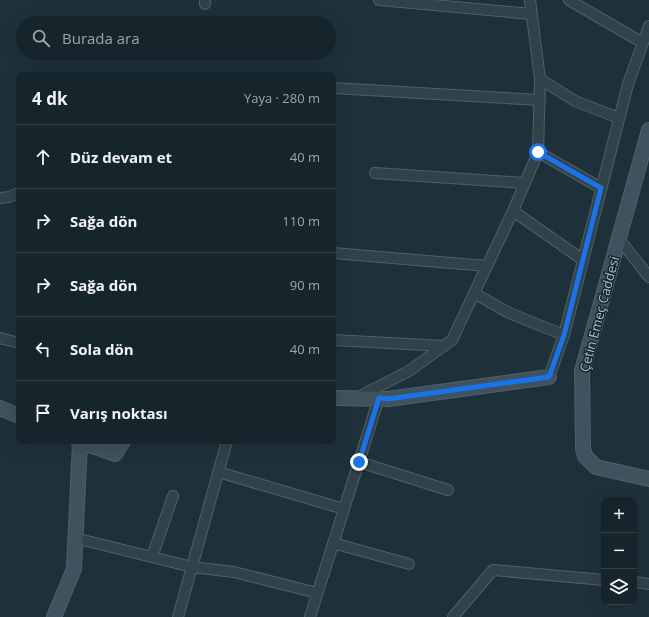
<!DOCTYPE html>
<html lang="tr">
<meta charset="utf-8">
<style>
:root{--surface:#16252c;--page:#1f2d34;--text:#f1f3f6;--muted:#9ea5a9;--line:#354248}
body{margin:0;font-family:"Open Sans",sans-serif;background:var(--page);color:var(--text)}
.controls{position:absolute;right:12px;bottom:12px;display:grid;overflow:hidden;border-radius:8px;box-shadow:0 4px 16px #0002}
.controls button{width:36px;height:36px;display:grid;place-items:center;padding:0;border:0;border-bottom:1px solid var(--line);background:var(--surface);color:var(--text);font:20px sans-serif}
.stop{position:absolute;width:12px;height:12px;margin:-9px;border:3px solid #1a73e8;border-radius:50%;background:#fff}
.stop.end{background:#1a73e8;border-color:#fff;box-shadow:0 1px 4px #0008}
.list{margin:0;padding:0;list-style:none}
h2{display:flex;justify-content:space-between;align-items:center;height:52px;margin:0;padding:0 16px;font-size:17px}
h2 small{font-size:13px;font-weight:400;color:var(--muted)}
.list li{display:grid;grid-template-columns:26px 1fr auto;gap:12px;align-items:center;box-sizing:border-box;height:64px;padding:0 16px;border-top:1px solid var(--line)}
.list b{display:block;font-size:15px;white-space:nowrap}
.list em{font-size:13px;font-style:normal;color:var(--muted)}
.icon{flex:none;width:22px;height:22px;fill:none;stroke:currentColor;stroke-width:2;stroke-linecap:round;stroke-linejoin:round}
.map{position:relative;flex:none;width:649px;height:617px;overflow:hidden}
.search{position:absolute;background:var(--surface);box-shadow:0 4px 16px #0002;left:16px;top:16px;width:320px;height:44px;display:flex;align-items:center;gap:10px;box-sizing:border-box;padding:0 14px;border-radius:22px;color:var(--muted);font-size:15px}
.panel{position:absolute;background:var(--surface);box-shadow:0 4px 16px #0002;left:16px;top:72px;width:320px;height:372px;border-radius:8px}
.map>svg:first-child{display:block}
.lines{fill:none;stroke-linecap:round;stroke-linejoin:round}
.street-casing{stroke:#4f6068;stroke-width:12}
.secondary-casing{stroke:#4f6068;stroke-width:16}
.street{stroke:#32424a;stroke-width:10}
.secondary{stroke:#3f525e;stroke-width:14}
.route{stroke:#1a73e8;stroke-width:5}
.labels{text-anchor:middle;dominant-baseline:central;stroke-width:3;stroke-linejoin:round;paint-order:stroke}
.street-label{font-size:13px;fill:#acbdc7;stroke:#18272f}
</style>
<div class="map">
<svg width="649" height="617" viewBox="0 0 649 617">
<rect width="100%" height="100%" fill="#1e313a"/>
<g class="lines">
<defs>
<path id="street" d="M 379,0 L 531,14
M 569,0 L 643,43
M 205,4 L 205,0
M 540,79 L 575,101 L 619,118
M 333,88 L 540,100
M 538,152 L 601,188
M 375,173 L 525,183
M 0,198 L 9,197 L 19,193
M 513,211 L 583,260
M 619,239 L 649,277
M 333,253 L 487,266
M 474,293 L 509,313 L 564,335
M 0,338 L 19,343
M 333,340 L 444,346
M 549,377 L 564,335 L 628,84 L 649,26
M 358,397 L 409,371 L 452,340 L 513,211 L 538,152 L 540,79 L 530,0
M 359,462 L 448,490
M 218,472 L 344,509
M 75,538 L 192,567 L 234,572 L 317,593
M 333,543 L 409,564
M 152,557 L 173,496
M 634,582 L 649,584
M 178,617 L 227,441
M 310,617 L 379,398
M 453,617 L 493,570 L 604,580"/>
<path id="secondary" d="M 649,130 L 582,371 L 583,449 L 585,456 L 596,467 L 649,479
M 333,398 L 388,399 L 549,377
M 0,408 L 19,416
M 78,441 L 115,454 L 123,441
M 54,617 L 74,569 L 80,442"/>
</defs>
<use href="#street" class="street-casing"/>
<use href="#secondary" class="secondary-casing"/>
<use href="#street" class="street"/>
<use href="#secondary" class="secondary"/>
</g>
<g class="lines">
<path class="route" d="M 359,462 L 379,398 L 388,399 L 549,377 L 564,335 L 601,188 L 538,152"/>
</g>
<g class="labels">
<g class="street-label">
<text transform="translate(599 314) rotate(-75)">Çetin Emeç Caddesi</text>
</g>
</g>
</svg>
<div class="controls">
<button>+</button>
<button>−</button>
<button><svg class="icon" aria-label="layers" viewBox="0 0 24 24"><path d="M12 4l9 5-9 5-9-5zM3 14l9 5 9-5"/></svg></button>
</div>
<div class="stop" style="left:538px;top:152px"></div>
<div class="stop end" style="left:359px;top:462px"></div>
<div class="search"><svg class="icon" aria-label="search" viewBox="0 0 24 24"><circle cx="10" cy="10" r="6"/><path d="M15 15l6 6"/></svg>Burada ara</div>
<section class="panel">
<h2>4 dk<small>Yaya · 280 m</small></h2>
<ul class="list">
<li><svg class="icon" aria-label="ahead" viewBox="0 0 24 24"><path d="M12 20V5M6 11l6-6 6 6"/></svg><div><b>Düz devam et</b></div><em>40 m</em></li>
<li><svg class="icon" aria-label="right" viewBox="0 0 24 24"><path d="M7 20v-9h11M14 6l5 5-5 5"/></svg><div><b>Sağa dön</b></div><em>110 m</em></li>
<li><svg class="icon" aria-label="right" viewBox="0 0 24 24"><path d="M7 20v-9h11M14 6l5 5-5 5"/></svg><div><b>Sağa dön</b></div><em>90 m</em></li>
<li><svg class="icon" aria-label="left" viewBox="0 0 24 24"><path d="M17 20v-9H6M10 6l-5 5 5 5"/></svg><div><b>Sola dön</b></div><em>40 m</em></li>
<li><svg class="icon" aria-label="arrive" viewBox="0 0 24 24"><path d="M6 21V4h12l-3 4 3 4H6"/></svg><div><b>Varış noktası</b></div></li>
</ul>
</section>
</div>
